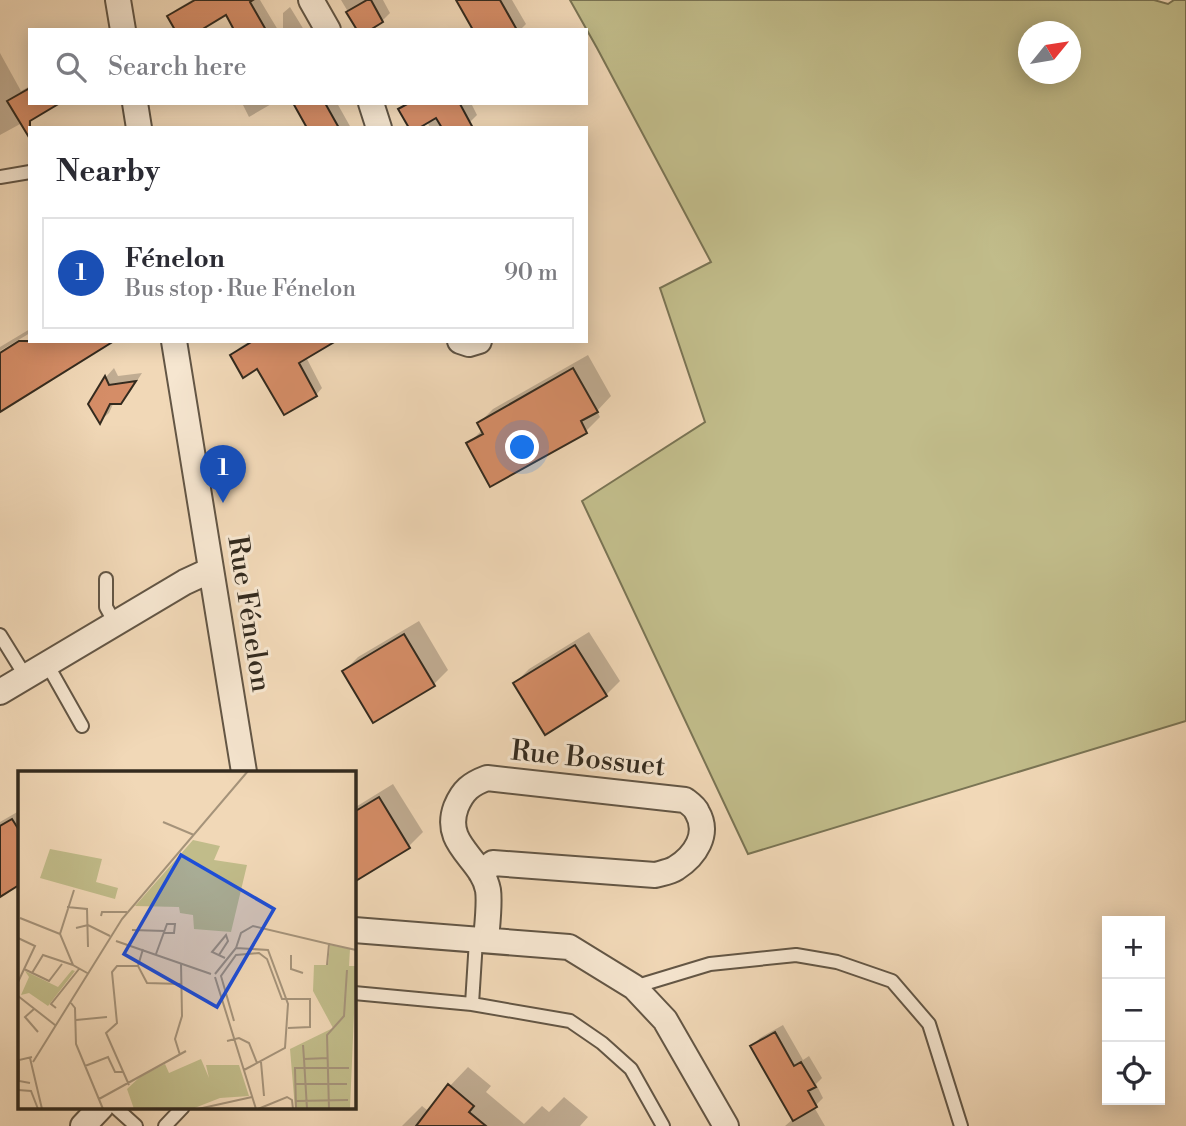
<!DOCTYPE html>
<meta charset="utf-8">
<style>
:root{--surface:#fff;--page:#f7f7f7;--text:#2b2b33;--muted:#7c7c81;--line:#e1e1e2;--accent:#7c3aed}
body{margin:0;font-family:"Libre Bodoni",serif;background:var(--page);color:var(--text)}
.controls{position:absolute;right:21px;bottom:21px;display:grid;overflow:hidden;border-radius:0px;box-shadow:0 4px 18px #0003}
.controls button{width:63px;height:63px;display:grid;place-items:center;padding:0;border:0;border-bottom:2px solid var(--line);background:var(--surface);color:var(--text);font:35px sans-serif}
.compass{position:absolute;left:1018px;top:21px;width:63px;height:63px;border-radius:50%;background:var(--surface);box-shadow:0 4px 18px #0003;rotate:60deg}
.you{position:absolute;left:523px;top:448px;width:24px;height:24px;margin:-18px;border:5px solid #fff;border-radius:50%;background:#1a73e8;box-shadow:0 0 0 10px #1a73e833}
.badge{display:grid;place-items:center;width:46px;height:46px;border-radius:50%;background:var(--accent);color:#fff;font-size:23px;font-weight:700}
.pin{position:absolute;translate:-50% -58px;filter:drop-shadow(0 2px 4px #0008)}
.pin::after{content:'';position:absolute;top:37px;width:24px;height:21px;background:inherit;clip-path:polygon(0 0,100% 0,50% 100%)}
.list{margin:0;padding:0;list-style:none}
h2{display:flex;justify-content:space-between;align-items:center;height:91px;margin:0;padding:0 28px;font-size:30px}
h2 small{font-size:23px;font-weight:400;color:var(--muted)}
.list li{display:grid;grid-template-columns:46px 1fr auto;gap:21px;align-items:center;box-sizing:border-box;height:112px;margin:0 14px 14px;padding:0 14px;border:2px solid var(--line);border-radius:0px}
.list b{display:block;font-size:26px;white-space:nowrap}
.list p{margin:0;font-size:23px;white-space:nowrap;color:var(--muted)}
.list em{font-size:23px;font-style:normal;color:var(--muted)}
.icon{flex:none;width:38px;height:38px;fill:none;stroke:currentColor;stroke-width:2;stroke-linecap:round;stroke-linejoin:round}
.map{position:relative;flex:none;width:1186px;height:1126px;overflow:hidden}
.search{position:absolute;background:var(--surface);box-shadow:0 4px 18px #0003;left:28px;top:28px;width:560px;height:77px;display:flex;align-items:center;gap:18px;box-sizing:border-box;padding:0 24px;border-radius:0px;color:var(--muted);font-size:26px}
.panel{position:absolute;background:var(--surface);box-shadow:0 4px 18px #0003;left:28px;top:126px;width:560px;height:217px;border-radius:0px}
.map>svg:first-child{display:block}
.green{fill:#c1bc8a;stroke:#7a7454;stroke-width:2;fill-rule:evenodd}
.shadow{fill:#0003}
.building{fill:#d58d67;stroke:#342b1f;stroke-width:2}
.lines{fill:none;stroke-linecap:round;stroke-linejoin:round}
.lane-casing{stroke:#635645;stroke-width:16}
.street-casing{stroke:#635645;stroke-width:28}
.lane{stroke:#f6e6d0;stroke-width:12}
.street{stroke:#f6e6d0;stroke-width:24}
.labels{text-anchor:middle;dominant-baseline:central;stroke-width:6;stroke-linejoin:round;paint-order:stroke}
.street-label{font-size:28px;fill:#342b1f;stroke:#f6e6d0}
.inset-road{fill:none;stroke:#a5937a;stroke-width:2}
.view{fill:#1d4ed8;fill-opacity:0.15;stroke:#1d4ed8;stroke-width:3.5}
.inset-edge{fill:none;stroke:#342b1f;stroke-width:3.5}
</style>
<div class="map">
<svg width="1186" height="1126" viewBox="0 0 1186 1126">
<rect width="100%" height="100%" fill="#f1d8b7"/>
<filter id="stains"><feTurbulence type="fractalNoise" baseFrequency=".00286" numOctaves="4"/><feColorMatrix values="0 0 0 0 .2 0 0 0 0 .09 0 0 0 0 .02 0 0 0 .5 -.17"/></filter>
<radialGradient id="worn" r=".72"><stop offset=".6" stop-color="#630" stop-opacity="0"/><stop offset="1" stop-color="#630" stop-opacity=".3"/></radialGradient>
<path class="green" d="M 570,0 L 1154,0 L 1168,4 L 1174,0 L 1186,0 L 1186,721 L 748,854 L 582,501 L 705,422 L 660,288 L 711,262 L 597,48 ZM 1028,32 L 1070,32 L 1070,74 L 1028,74 Z"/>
<path class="shadow" d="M 192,0 L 260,0 L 278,30 L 236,30 L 227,13 L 169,16 L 177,9 Z
M 341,0 L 383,0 L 390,13 L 382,21 L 359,30 Z
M 458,0 L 512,0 L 526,24 L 520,30 L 474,30 Z
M 290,7 L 304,30 L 283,30 L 283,13 Z
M 0,53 L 21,91 L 30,86 L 30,103 L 44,111 L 0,135 Z
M 242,103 L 273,103 L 249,117 Z
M 295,103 L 337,103 L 351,128 L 309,128 Z
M 407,103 L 471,103 L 477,115 L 469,123 L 472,128 L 430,128 L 427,121 L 400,110 Z
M 30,329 L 30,333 L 0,351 L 0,347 Z
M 250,341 L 329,341 L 306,357 L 322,388 L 316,395 L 232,355 L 239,348 Z
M 588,355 L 611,396 L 597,411 L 600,417 L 586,431 L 491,485 L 468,444 L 482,430 L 479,423 L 493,409 Z
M 114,368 L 118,376 L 142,373 L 130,392 L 121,402 L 114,402 L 109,413 L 100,421 L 90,404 L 106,377 Z
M 419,621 L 448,670 L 434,684 L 374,721 L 344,671 L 358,657 Z
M 589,632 L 620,681 L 606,695 L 515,683 L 529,669 Z
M 393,784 L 423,832 L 409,846 L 354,880 L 354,808 Z
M 19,811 L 19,883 L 0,895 L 0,822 Z
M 783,1025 L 803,1060 L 809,1056 L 822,1078 L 816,1084 L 823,1098 L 814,1107 L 825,1126 L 785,1126 L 793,1119 L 752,1046 L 760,1038 Z
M 468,1067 L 491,1086 L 486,1092 L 524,1124 L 542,1106 L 549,1112 L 564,1097 L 588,1117 L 580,1126 L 402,1126 L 422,1106 L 427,1110 Z"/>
<path class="building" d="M 195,0 L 253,0 L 250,2 L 266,30 L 234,30 L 226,15 L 201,30 L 175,30 L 167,16 Z
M 367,0 L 371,0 L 383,22 L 370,30 L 357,30 L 346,12 Z
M 456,0 L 500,0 L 517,30 L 473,30 Z
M 30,88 L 30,103 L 60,103 L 30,121 L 30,139 L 7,101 Z
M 293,103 L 325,103 L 339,128 L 307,128 Z
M 409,103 L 462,103 L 460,104 L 473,128 L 442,128 L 436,118 L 419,128 L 409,128 L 398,109 Z
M 19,341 L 114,341 L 0,412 L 0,353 Z
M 253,341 L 336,341 L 299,363 L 317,396 L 284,415 L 257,369 L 243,378 L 230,355 Z
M 573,368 L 598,412 L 581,421 L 587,433 L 490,487 L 466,443 L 483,434 L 477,423 Z
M 105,376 L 109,385 L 136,381 L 121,404 L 110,404 L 100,424 L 88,404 Z
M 404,634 L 435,686 L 373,723 L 342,671 Z
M 575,645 L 607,696 L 545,735 L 513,683 Z
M 379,797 L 410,848 L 354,882 L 354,812 Z
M 12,819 L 19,830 L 19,885 L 0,897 L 0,826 Z
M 775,1032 L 794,1066 L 801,1062 L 816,1087 L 808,1091 L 817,1107 L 793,1121 L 750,1046 Z
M 448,1084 L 474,1106 L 469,1112 L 486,1126 L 416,1126 Z"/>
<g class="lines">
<defs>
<path id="lane" d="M 0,177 L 30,172
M 106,579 L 106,607 L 115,623
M 0,635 L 26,677
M 47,664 L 82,726
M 634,987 L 710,964 L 796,955 L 837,962 L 892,981 L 929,1024 L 961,1126
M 354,993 L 472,1004 L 570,1021 L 602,1043 L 631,1069 L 663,1126
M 472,1004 L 476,940
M 115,1107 L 136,1126
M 165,1126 L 183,1107"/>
<path id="street" d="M 118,0 L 123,30
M 311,0 L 328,30
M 135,103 L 139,128
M 371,103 L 379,128
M 174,341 L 244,772
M 460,341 L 469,344 L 479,341
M 0,692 L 185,582 L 211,570
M 481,873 L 493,863 L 655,875 C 662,873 670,872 676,868 C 695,856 710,834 697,812 C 695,807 689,803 685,800 L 487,778 C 471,784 463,790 456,807 C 442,845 482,858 488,890 C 490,903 487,927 486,940
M 354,930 L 569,947 L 634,987 L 665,1020 L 726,1126
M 83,1126 L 101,1107"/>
</defs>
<use href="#lane" class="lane-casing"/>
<use href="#street" class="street-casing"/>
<use href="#lane" class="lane"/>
<use href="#street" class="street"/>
</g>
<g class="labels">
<g class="street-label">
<text transform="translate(249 614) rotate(81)">Rue Fénelon</text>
<text transform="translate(588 759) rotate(6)">Rue Bossuet</text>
</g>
</g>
<g transform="translate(18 771)">
<rect width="338" height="338" fill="#f1d8b7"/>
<path d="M 175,69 L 202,75 L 196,89 L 229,94 L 213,161 L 176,158 L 175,144 L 162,142 L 161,136 L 117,135 ZM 32,78 L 84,88 L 78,111 L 100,117 L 97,128 L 22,107 ZM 312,174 L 332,178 L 331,195 L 338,195 L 332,338 L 277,338 L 272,278 L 315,257 L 295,220 L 296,194 L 310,194 ZM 54,199 L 57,200 L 30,235 L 11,222 L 3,224 L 11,206 L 7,200 L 40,216 ZM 183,288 L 191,307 L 188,294 L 221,294 L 231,325 L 202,327 L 174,338 L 116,338 L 109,318 L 123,305 L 147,293 L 151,302 Z" fill="#c1bc8a"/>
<path class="inset-road" d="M 145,51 L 176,64M 56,119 L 42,163 L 55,194 L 71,203M 49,136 L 69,138 L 70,176M 83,145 L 84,141 L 109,141M 2,147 L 42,163M 58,157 L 70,154 L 92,165M 114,159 L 147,160M 0,167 L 17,175 L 0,211M 98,170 L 193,203M 311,173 L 338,179M 218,177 L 250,179 L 270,233 L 267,277 L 226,299M 125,178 L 120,195 L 129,212 L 163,213M 138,183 L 149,153 L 157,153 L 156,162 L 146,162M 201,184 L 210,170 L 208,164 L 194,181 L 207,187M 273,184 L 273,198 L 285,202M 6,198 L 31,210 L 44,193M 14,202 L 25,184 L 55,194M 197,203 L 218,177 L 223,162 L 235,155 L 311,173 L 309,194M 197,206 L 238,338M 0,225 L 37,254M 53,232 L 57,237 L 58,273 L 85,338M 38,237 L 33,233 L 61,198M 16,238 L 7,246 L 20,261M 58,249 L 89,246M 216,250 L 203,205 L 218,184 L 241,182 L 249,188 L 264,228 L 292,228 L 292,256 L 270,257M 209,270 L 221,267 L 231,272 L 239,292M 285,274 L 286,288 L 310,287M 162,284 L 157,268 L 164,245 L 163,192M 12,287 L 24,338M 286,288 L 289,338M 15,291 L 104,148 L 230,0M 243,291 L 246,325M 67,295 L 90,286 L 97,301 L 106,301M 12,312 L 1,310 L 1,289 L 14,286M 277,313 L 329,313M 111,314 L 88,262 L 99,252 L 94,201 L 99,195 L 120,195M 0,319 L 13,320 L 20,338M 81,328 L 168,280M 278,330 L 330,329M 180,338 L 234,326M 240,338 L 269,326 L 274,329 L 275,338M 278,338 L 277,297 L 331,297M 311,338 L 309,264 L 326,245 L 329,199"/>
<path class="view" d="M 163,84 L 256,138 L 199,236 L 106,183 Z"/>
<rect width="338" height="338" class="inset-edge"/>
</g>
<rect width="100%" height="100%" filter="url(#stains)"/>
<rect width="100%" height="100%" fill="url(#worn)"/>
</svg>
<div class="controls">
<button>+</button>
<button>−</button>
<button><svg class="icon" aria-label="locate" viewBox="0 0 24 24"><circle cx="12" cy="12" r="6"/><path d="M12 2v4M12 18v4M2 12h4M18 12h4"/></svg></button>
</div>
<svg class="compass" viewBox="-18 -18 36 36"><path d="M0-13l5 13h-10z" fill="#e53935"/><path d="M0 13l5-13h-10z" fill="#7c7c81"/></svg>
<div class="you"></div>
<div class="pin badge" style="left:223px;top:503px;background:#1a4fb4">1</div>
<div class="search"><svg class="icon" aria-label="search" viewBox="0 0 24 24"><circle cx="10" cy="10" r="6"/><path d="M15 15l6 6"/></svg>Search here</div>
<section class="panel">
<h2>Nearby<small></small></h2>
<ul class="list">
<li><span class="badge" style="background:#1a4fb4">1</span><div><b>Fénelon</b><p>Bus stop · Rue Fénelon</p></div><em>90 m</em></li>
</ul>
</section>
</div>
